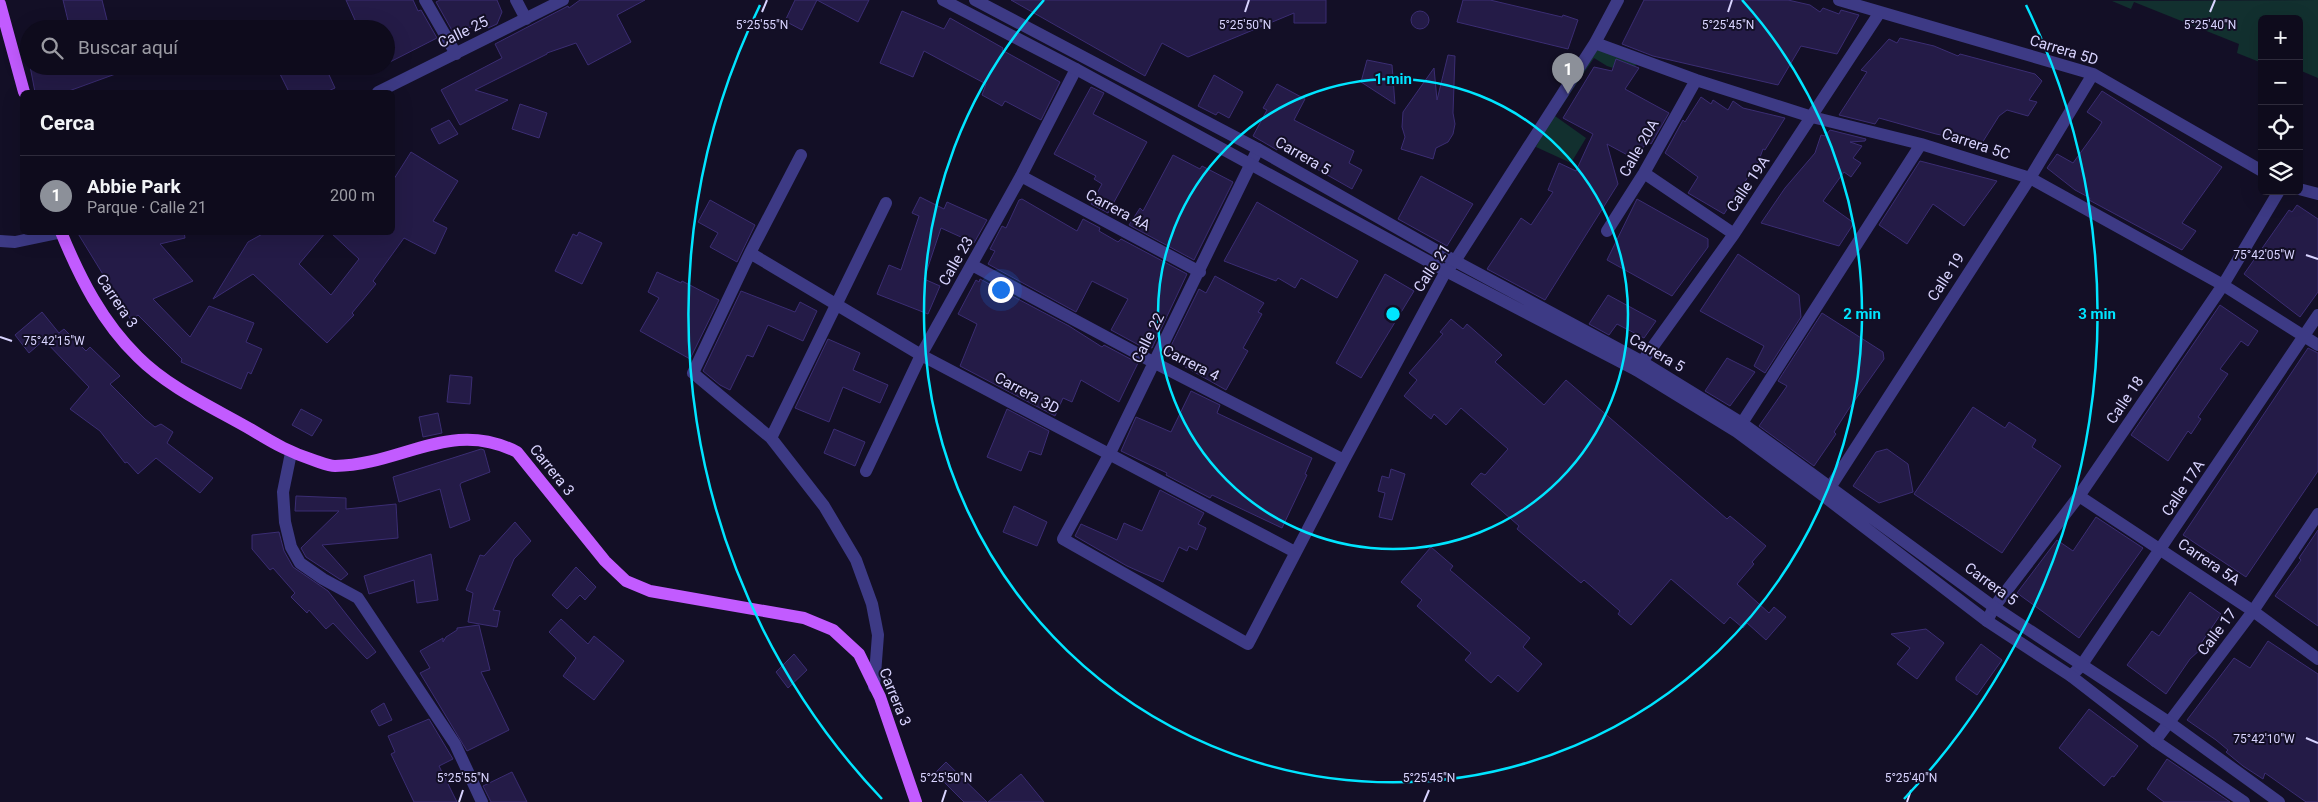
<!DOCTYPE html>
<html lang="es">
<meta charset="utf-8">
<style>
:root{--surface:#0e0b1c;--page:#1c1929;--text:#f1f3f6;--muted:#9b9ba3;--line:#2e2b3b;--accent:#8c9099}
body{margin:0;font-family:Roboto,sans-serif;background:var(--page);color:var(--text)}
.controls{position:absolute;right:15px;top:15px;display:grid;overflow:hidden;border-radius:8px;box-shadow:0 5px 20px #0002}
.controls button{width:45px;height:45px;display:grid;place-items:center;padding:0;border:0;border-bottom:1px solid var(--line);background:var(--surface);color:var(--text);font:25px sans-serif}
.you{position:absolute;left:1000px;top:289px;width:18px;height:18px;margin:-12px;border:4px solid #fff;border-radius:50%;background:#1a73e8;box-shadow:0 0 0 8px #1a73e833}
.badge{display:grid;place-items:center;width:32px;height:32px;border-radius:50%;background:var(--accent);color:#fff;font-size:16px;font-weight:700}
.pin{position:absolute;translate:-50% -41px;filter:drop-shadow(0 1px 2px #0008)}
.pin::after{content:'';position:absolute;top:26px;width:18px;height:15px;background:inherit;clip-path:polygon(0 0,100% 0,50% 100%)}
.list{margin:0;padding:0;list-style:none}
h2{display:flex;justify-content:space-between;align-items:center;height:65px;margin:0;padding:0 20px;font-size:21px}
h2 small{font-size:16px;font-weight:400;color:var(--muted)}
.list li{display:grid;grid-template-columns:32px 1fr auto;gap:15px;align-items:center;box-sizing:border-box;height:80px;padding:0 20px;border-top:1px solid var(--line)}
.list b{display:block;font-size:19px;white-space:nowrap}
.list p{margin:0;font-size:16px;white-space:nowrap;color:var(--muted)}
.list em{font-size:16px;font-style:normal;color:var(--muted)}
.icon{flex:none;width:28px;height:28px;fill:none;stroke:currentColor;stroke-width:2;stroke-linecap:round;stroke-linejoin:round}
.map{position:relative;flex:none;width:2318px;height:802px;overflow:hidden}
.search{position:absolute;background:var(--surface);box-shadow:0 5px 20px #0002;left:20px;top:20px;width:375px;height:55px;display:flex;align-items:center;gap:12px;box-sizing:border-box;padding:0 18px;border-radius:28px;color:var(--muted);font-size:19px}
.panel{position:absolute;background:var(--surface);box-shadow:0 5px 20px #0002;left:20px;top:90px;width:375px;height:145px;border-radius:8px}
.map>svg:first-child{display:block}
.green{fill:#12302f}
.building{fill:#241b47;stroke:#3b2d73}
.lines{fill:none;stroke-linecap:round;stroke-linejoin:round}
.minor{stroke:#3d3a85;stroke-width:12}
.tertiary{stroke:#3d3a85;stroke-width:12}
.primary{stroke:#c25bff;stroke-width:12}
.ticks{fill:none;stroke:#d9d4ff;stroke-width:2}
.ring{fill:none;stroke:#00e5ff;stroke-width:2.5}
.labels{text-anchor:middle;dominant-baseline:central;stroke-width:4;stroke-linejoin:round;paint-order:stroke}
.street-label{font-size:15px;fill:#d9d4ff;stroke:#130f26}
.ticks-label{font-size:12px;text-anchor:middle;fill:#d9d4ff;stroke:#130f26;stroke-width:4;stroke-linejoin:round;paint-order:stroke}
.centre{fill:#00e5ff;stroke:#130f26;stroke-width:2.5}
.ring-label{font-size:15px;text-anchor:middle;font-weight:bold;fill:#00e5ff;stroke:#130f26;stroke-width:4;stroke-linejoin:round;paint-order:stroke}
</style>
<div class="map">
<svg width="2318" height="802" viewBox="0 0 2318 802">
<rect width="100%" height="100%" fill="#130f26"/>
<path class="green" d="M 2318,0 L 2318,78 L 2299,70 L 2299,19 L 2262,19 L 2262,63 L 2237,53 L 2239,44 L 2134,2 L 2131,9 L 2112,1 Z
M 1598,49 L 1637,62 L 1632,74 L 1607,66 L 1594,58 L 1555,116 L 1586,138 L 1571,163 L 1536,147 L 1552,115 Z"/>
<path class="building" d="M 63,0 L 102,0 L 108,24 L 87,29 L 70,29 Z
M 346,0 L 413,0 L 418,11 L 421,10 L 437,38 L 386,64 L 386,29 L 359,29 Z
M 440,0 L 497,0 L 502,12 L 497,24 L 488,28 L 485,21 L 454,34 L 436,2 Z
M 580,0 L 645,0 L 617,15 L 631,42 L 588,65 L 576,43 L 547,53 L 547,54 L 475,90 L 508,100 L 460,125 L 441,90 L 502,58 L 495,44 L 568,6 L 569,8 Z
M 795,0 L 869,0 L 858,22 L 817,0 L 802,30 L 785,21 Z
M 1011,0 L 1326,0 L 1326,23 L 1294,23 L 1294,13 L 1188,57 L 1162,43 L 1145,76 Z
M 1463,0 L 1490,0 L 1562,17 L 1563,15 L 1578,20 L 1568,49 L 1457,22 Z
M 1644,0 L 1788,0 L 1810,5 L 1820,12 L 1823,8 L 1839,14 L 1841,10 L 1859,15 L 1837,54 L 1801,46 L 1778,85 L 1653,56 L 1622,44 Z
M 902,11 L 944,29 L 950,18 L 1003,48 L 1002,50 L 1060,82 L 1041,120 L 1005,101 L 1002,106 L 982,95 L 986,84 L 924,51 L 913,77 L 880,63 Z
M1411 20a9 9 0 1 1 18 0a9 9 0 1 1-18 0Z
M 1900,38 L 1934,46 L 1958,56 L 1960,54 L 2035,74 L 2042,81 L 2029,100 L 2037,102 L 2028,116 L 2007,110 L 1999,116 L 1982,143 L 1936,134 L 1879,118 L 1875,124 L 1839,115 L 1867,72 L 1861,70 L 1889,39 L 1897,43 Z
M 1448,55 L 1455,56 L 1453,113 L 1455,124 L 1453,134 L 1448,142 L 1436,148 L 1433,159 L 1401,149 L 1405,137 L 1402,127 L 1403,112 L 1434,68 L 1437,100 Z
M 1616,59 L 1639,68 L 1625,89 L 1669,113 L 1651,144 L 1648,142 L 1645,145 L 1635,159 L 1607,144 L 1618,184 L 1545,300 L 1487,269 L 1521,218 L 1531,225 L 1553,192 L 1548,190 L 1559,163 L 1576,171 L 1593,134 L 1563,118 L 1594,67 L 1612,71 Z
M 1367,60 L 1392,65 L 1395,104 L 1361,82 Z
M 30,66 L 132,66 L 132,68 L 66,92 L 35,92 Z
M 276,66 L 325,66 L 335,88 L 326,92 L 289,92 Z
M 1214,75 L 1243,92 L 1229,118 L 1218,112 L 1216,115 L 1198,106 Z
M 1277,84 L 1305,99 L 1294,120 L 1354,151 L 1349,163 L 1362,170 L 1352,189 L 1278,147 L 1277,150 L 1253,136 L 1267,110 L 1263,108 Z
M 1091,87 L 1104,93 L 1093,114 L 1147,142 L 1108,213 L 1091,204 L 1102,184 L 1094,179 L 1096,176 L 1054,154 Z
M 2102,91 L 2222,167 L 2182,223 L 2196,231 L 2182,250 L 2089,200 L 2090,198 L 2075,190 L 2047,168 L 2057,154 L 2073,163 L 2097,130 L 2102,122 L 2087,112 Z
M 1701,97 L 1711,104 L 1713,100 L 1728,110 L 1733,101 L 1743,108 L 1785,118 L 1765,150 L 1763,149 L 1759,160 L 1724,214 L 1688,193 L 1698,177 L 1665,153 L 1683,120 L 1685,122 Z
M 520,104 L 547,113 L 539,138 L 512,129 Z
M 449,120 L 458,134 L 439,144 L 431,129 Z
M 1830,130 L 1866,139 L 1865,141 L 1850,142 L 1862,146 L 1853,158 L 1861,163 L 1851,177 L 1844,172 L 1823,201 L 1854,223 L 1839,246 L 1761,223 L 1785,188 L 1815,153 L 1821,135 L 1825,136 Z
M 411,152 L 458,181 L 433,221 L 447,228 L 435,254 L 404,238 L 373,281 L 376,284 L 352,313 L 354,315 L 327,343 L 253,274 L 213,299 L 248,242 L 266,232 L 326,232 L 299,264 L 331,295 L 359,259 L 330,232 L 392,232 L 392,182 Z
M 1173,155 L 1200,169 L 1202,166 L 1233,182 L 1194,260 L 1129,225 L 1140,208 L 1143,211 Z
M 1920,161 L 1997,181 L 1964,226 L 1933,204 L 1907,244 L 1879,225 Z
M 1421,176 L 1473,204 L 1447,246 L 1398,219 Z
M 920,197 L 944,209 L 947,202 L 987,220 L 974,243 L 941,228 L 924,279 L 940,286 L 928,314 L 877,294 L 889,265 L 901,270 L 919,216 L 912,213 Z
M 1022,199 L 1077,231 L 1083,219 L 1100,228 L 1099,231 L 1118,242 L 1121,239 L 1187,274 L 1152,348 L 1149,347 L 1148,350 L 1111,330 L 1128,299 L 1092,281 L 1076,312 L 988,264 L 995,251 L 990,249 L 1002,226 L 1006,228 L 1019,200 Z
M 1637,199 L 1708,239 L 1708,247 L 1672,296 L 1607,260 Z
M 710,200 L 755,225 L 737,262 L 710,247 L 718,233 L 698,222 Z
M 1257,202 L 1358,261 L 1337,298 L 1301,278 L 1295,288 L 1278,278 L 1276,281 L 1224,261 Z
M 2297,205 L 2318,219 L 2318,292 L 2300,317 L 2244,274 L 2289,210 L 2292,212 Z
M 77,232 L 184,232 L 185,238 L 160,244 L 193,281 L 153,299 L 190,337 L 209,306 L 254,323 L 246,342 L 262,349 L 251,374 L 248,372 L 241,389 L 181,362 L 182,359 L 138,315 L 131,320 Z
M 579,232 L 602,243 L 582,284 L 555,271 L 573,234 L 577,236 Z
M 1738,254 L 1799,295 L 1801,317 L 1765,373 L 1754,366 L 1764,346 L 1700,311 Z
M 657,272 L 681,283 L 682,281 L 719,300 L 690,359 L 640,331 L 659,298 L 648,292 Z
M 1385,274 L 1414,291 L 1361,378 L 1336,363 Z
M 1215,276 L 1264,303 L 1258,312 L 1262,314 L 1243,348 L 1248,351 L 1226,390 L 1166,356 L 1199,289 L 1206,293 Z
M 980,279 L 1069,326 L 1102,347 L 1104,345 L 1138,363 L 1119,402 L 1081,380 L 1072,402 L 1063,398 L 1055,416 L 960,366 L 977,324 L 958,314 L 976,280 L 979,282 Z
M 741,291 L 795,312 L 800,302 L 817,311 L 803,341 L 768,325 L 753,357 L 747,355 L 730,390 L 720,385 L 703,371 Z
M 1608,295 L 1656,321 L 1644,338 L 1617,324 L 1609,335 L 1589,324 Z
M 2220,305 L 2258,331 L 2248,346 L 2241,341 L 2220,369 L 2228,374 L 2198,417 L 2201,419 L 2191,434 L 2188,431 L 2168,461 L 2131,435 Z
M 42,312 L 59,333 L 64,329 L 86,351 L 90,347 L 120,376 L 110,384 L 145,419 L 155,427 L 161,424 L 173,432 L 167,443 L 213,478 L 200,493 L 156,458 L 138,474 L 127,462 L 125,463 L 100,431 L 70,409 L 89,387 L 44,340 L 29,353 L 15,335 Z
M 1822,313 L 1883,352 L 1884,359 L 1848,410 L 1834,432 L 1836,434 L 1814,466 L 1759,426 L 1787,386 L 1778,381 Z
M 1451,319 L 1463,329 L 1467,324 L 1502,355 L 1495,362 L 1544,405 L 1566,380 L 1727,519 L 1730,516 L 1766,546 L 1752,562 L 1754,564 L 1737,584 L 1769,613 L 1774,607 L 1786,617 L 1766,640 L 1747,623 L 1743,628 L 1730,617 L 1724,624 L 1671,579 L 1631,625 L 1618,614 L 1620,611 L 1584,580 L 1581,583 L 1517,529 L 1519,526 L 1471,484 L 1481,473 L 1485,475 L 1508,449 L 1461,408 L 1446,425 L 1434,414 L 1431,419 L 1404,396 L 1417,380 L 1409,373 L 1443,334 L 1440,332 Z
M 828,339 L 860,353 L 853,370 L 888,385 L 880,403 L 843,387 L 829,422 L 795,408 Z
M 2308,348 L 2318,353 L 2318,471 L 2246,577 L 2183,535 Z
M 1727,358 L 1755,372 L 1730,406 L 1705,391 Z
M 450,375 L 472,377 L 470,404 L 447,402 Z
M 1191,391 L 1220,405 L 1217,413 L 1312,458 L 1305,474 L 1307,475 L 1282,528 L 1212,495 L 1210,498 L 1166,475 L 1167,473 L 1121,451 L 1136,417 L 1171,432 Z
M 1973,407 L 2005,428 L 2009,422 L 2036,440 L 2032,447 L 2061,466 L 2002,553 L 1914,494 Z
M 301,409 L 322,420 L 312,436 L 292,425 Z
M 1007,409 L 1049,431 L 1041,455 L 1029,451 L 1021,471 L 987,457 Z
M 438,413 L 442,433 L 423,437 L 419,417 Z
M 834,429 L 865,442 L 855,466 L 824,453 Z
M 481,449 L 484,450 L 490,472 L 461,483 L 460,485 L 470,520 L 450,528 L 440,489 L 399,502 L 393,477 Z
M 1887,449 L 1908,464 L 1913,492 L 1879,503 L 1853,486 L 1876,452 Z
M 1391,469 L 1405,474 L 1392,520 L 1379,517 L 1385,493 L 1378,491 L 1382,476 L 1389,478 Z
M 1160,490 L 1204,513 L 1198,524 L 1206,528 L 1197,550 L 1189,546 L 1187,551 L 1179,547 L 1163,582 L 1127,566 L 1075,536 L 1081,524 L 1117,540 L 1124,523 L 1142,531 Z
M 296,496 L 346,498 L 346,509 L 396,504 L 398,538 L 322,545 L 348,574 L 341,580 L 306,557 L 301,548 L 339,511 L 295,511 Z
M 1014,506 L 1047,522 L 1037,546 L 1003,532 Z
M 2096,517 L 2143,548 L 2079,638 L 2017,593 L 2057,540 L 2073,551 Z
M 515,522 L 531,541 L 514,559 L 493,610 L 500,611 L 497,627 L 468,622 L 473,593 L 466,590 L 480,555 L 484,556 Z
M 2318,530 L 2318,626 L 2275,596 L 2301,560 L 2299,558 Z
M 279,532 L 284,551 L 293,567 L 328,591 L 376,652 L 367,659 L 333,623 L 326,629 L 309,610 L 307,613 L 291,597 L 295,593 L 273,568 L 270,570 L 252,549 L 252,535 Z
M 1431,547 L 1453,566 L 1450,570 L 1530,638 L 1523,647 L 1542,664 L 1518,692 L 1498,675 L 1491,683 L 1465,660 L 1471,653 L 1417,606 L 1422,600 L 1401,582 Z
M 431,554 L 438,600 L 417,603 L 414,580 L 369,594 L 364,576 Z
M 576,567 L 596,587 L 585,600 L 580,595 L 567,609 L 552,595 Z
M 2190,592 L 2221,614 L 2199,646 L 2202,648 L 2190,659 L 2166,694 L 2127,665 L 2152,631 L 2159,636 Z
M 561,619 L 588,644 L 594,636 L 624,661 L 594,700 L 563,676 L 576,658 L 549,632 Z
M 479,625 L 490,670 L 481,672 L 509,730 L 467,751 L 420,673 L 430,668 L 420,651 L 443,638 L 443,642 L 446,637 L 457,630 L 457,628 Z
M 1926,629 L 1944,643 L 1917,679 L 1897,664 L 1910,648 L 1891,634 Z
M 2268,641 L 2318,674 L 2318,802 L 2306,802 L 2265,773 L 2263,779 L 2243,766 L 2226,752 L 2228,750 L 2216,740 L 2187,720 L 2234,658 L 2250,668 Z
M 1981,644 L 2002,660 L 1977,695 L 1956,680 L 1956,677 Z
M 794,654 L 807,670 L 788,688 L 776,672 Z
M 384,703 L 392,720 L 379,726 L 371,711 Z
M 2089,709 L 2138,746 L 2114,777 L 2112,776 L 2104,786 L 2059,748 Z
M 429,719 L 453,759 L 439,766 L 457,802 L 414,802 L 391,754 L 395,752 L 388,736 Z
M 2167,759 L 2230,802 L 2164,802 L 2147,789 Z
M 946,762 L 987,802 L 964,802 L 935,773 Z
M 512,772 L 527,802 L 491,802 L 483,786 Z
M 1021,774 L 1044,802 L 988,802 Z"/>
<g class="lines">
<path class="minor" d="M 425,0 L 456,54
M 516,0 L 526,19
M 1839,0 L 2093,74 L 2262,171
M 1595,43 L 1696,80 L 1812,117 L 1921,144 L 2030,178 L 2223,285 L 2318,345
M 378,92 L 563,0
M 1258,149 L 1109,455 L 1063,539 L 1248,644 L 1344,460 L 1446,271 L 1455,261 L 1595,43 L 1618,0
M 801,155 L 750,253 L 693,373 L 771,438 L 824,506 L 856,560 L 872,604 L 878,635 L 874,687
M 1644,173 L 1734,234
M 1021,176 L 1200,272
M 2299,189 L 2318,194
M 1607,231 L 1644,173 L 1696,80
M 0,241 L 15,242 L 63,232
M 750,253 L 921,355 L 1295,552
M 972,265 L 1153,362 L 1344,460
M 1636,370 L 1734,234 L 1880,12
M 1742,423 L 1921,144
M 771,438 L 886,203
M 291,453 L 283,492 L 285,522 L 291,547 L 300,563 L 323,579 L 358,598 L 455,744 L 482,802
M 866,471 L 921,355 L 1021,176 L 1076,69
M 1822,493 L 1831,486 L 2030,178 L 2093,74
M 2079,496 L 2253,611 L 2318,659
M 1987,621 L 1994,607 L 2079,496 L 2223,285 L 2279,191
M 2071,676 L 2081,666 L 2318,315
M 2155,741 L 2253,611 L 2318,514"/>
<path class="tertiary" d="M 943,0 L 1076,69 L 1446,271 L 1636,370 L 1737,432 L 1821,494 L 1987,621 L 2071,676 L 2155,741 L 2244,802
M 975,0 L 1258,149 L 1455,261 L 1641,361 L 1742,423 L 1994,607 L 2170,723 L 2279,802"/>
<path class="primary" d="M 0,4 L 24,92
M 61,232 C 80,278 102,322 138,357 C 169,388 214,408 252,430 C 275,444 291,453 316,461 C 322,463 329,466 335,466 C 402,465 451,418 517,452 L 605,561 L 626,581 L 650,591 L 804,618 L 833,630 L 859,654 L 880,697 L 916,802"/>
</g>
<path class="ticks" d="M 762,12 L 767,0M 1245,12 L 1249,0M 1728,12 L 1732,0M 2210,12 L 2215,0M 2306,255 L 2318,259M 0,337 L 12,341M 2306,738 L 2318,743M 459,802 L 463,790M 942,802 L 946,790M 1424,802 L 1429,790M 1907,802 L 1911,790"/>
<g class="ring">
<circle cx="1393" cy="314" r="235"/>
<path d="M1742 0A469 469 0 1 1 1044 0"/>
<path d="M882 799A704 704 0 0 1 760 5M2026 5A704 704 0 0 1 1904 799"/>
</g>
<g class="labels">
<g class="street-label">
<text transform="translate(463 32) rotate(-26)">Calle 25</text>
<text transform="translate(2064 50) rotate(17)">Carrera 5D</text>
<text transform="translate(1976 144) rotate(18)">Carrera 5C</text>
<text transform="translate(1639 148) rotate(-60)">Calle 20A</text>
<text transform="translate(1303 156) rotate(30)">Carrera 5</text>
<text transform="translate(1748 184) rotate(-56)">Calle 19A</text>
<text transform="translate(1118 210) rotate(28)">Carrera 4A</text>
<text transform="translate(956 261) rotate(-60)">Calle 23</text>
<text transform="translate(1432 268) rotate(-57)">Calle 21</text>
<text transform="translate(1946 277) rotate(-57)">Calle 19</text>
<text transform="translate(117 301) rotate(56)">Carrera 3</text>
<text transform="translate(1148 338) rotate(-63)">Calle 22</text>
<text transform="translate(1657 353) rotate(30)">Carrera 5</text>
<text transform="translate(1191 363) rotate(27)">Carrera 4</text>
<text transform="translate(1027 393) rotate(28)">Carrera 3D</text>
<text transform="translate(2125 400) rotate(-56)">Calle 18</text>
<text transform="translate(552 470) rotate(51)">Carrera 3</text>
<text transform="translate(2183 488) rotate(-56)">Calle 17A</text>
<text transform="translate(2209 562) rotate(34)">Carrera 5A</text>
<text transform="translate(1991 584) rotate(36)">Carrera 5</text>
<text transform="translate(2217 632) rotate(-53)">Calle 17</text>
<text transform="translate(895 697) rotate(68)">Carrera 3</text>
</g>
</g>
<g class="ticks-label">
<text x="762" y="29">5°25'55"N</text>
<text x="1245" y="29">5°25'50"N</text>
<text x="2210" y="29">5°25'40"N</text>
<text x="1728" y="29">5°25'45"N</text>
<text x="2264" y="259">75°42'05"W</text>
<text x="54" y="345">75°42'15"W</text>
<text x="2264" y="743">75°42'10"W</text>
<text x="463" y="782">5°25'55"N</text>
<text x="946" y="782">5°25'50"N</text>
<text x="1429" y="782">5°25'45"N</text>
<text x="1911" y="782">5°25'40"N</text>
</g>
<circle cx="1393" cy="314" r="8" class="centre"/>
<g class="ring-label">
<text x="1393" y="84">1 min</text>
<text x="1862" y="319">2 min</text>
<text x="2097" y="319">3 min</text>
</g>
</svg>
<div class="controls">
<button>+</button>
<button>−</button>
<button><svg class="icon" aria-label="locate" viewBox="0 0 24 24"><circle cx="12" cy="12" r="6"/><path d="M12 2v4M12 18v4M2 12h4M18 12h4"/></svg></button>
<button><svg class="icon" aria-label="layers" viewBox="0 0 24 24"><path d="M12 4l9 5-9 5-9-5zM3 14l9 5 9-5"/></svg></button>
</div>
<div class="you"></div>
<div class="pin badge" style="left:1568px;top:94px">1</div>
<div class="search"><svg class="icon" aria-label="search" viewBox="0 0 24 24"><circle cx="10" cy="10" r="6"/><path d="M15 15l6 6"/></svg>Buscar aquí</div>
<section class="panel">
<h2>Cerca<small></small></h2>
<ul class="list">
<li><span class="badge">1</span><div><b>Abbie Park</b><p>Parque · Calle 21</p></div><em>200 m</em></li>
</ul>
</section>
</div>
